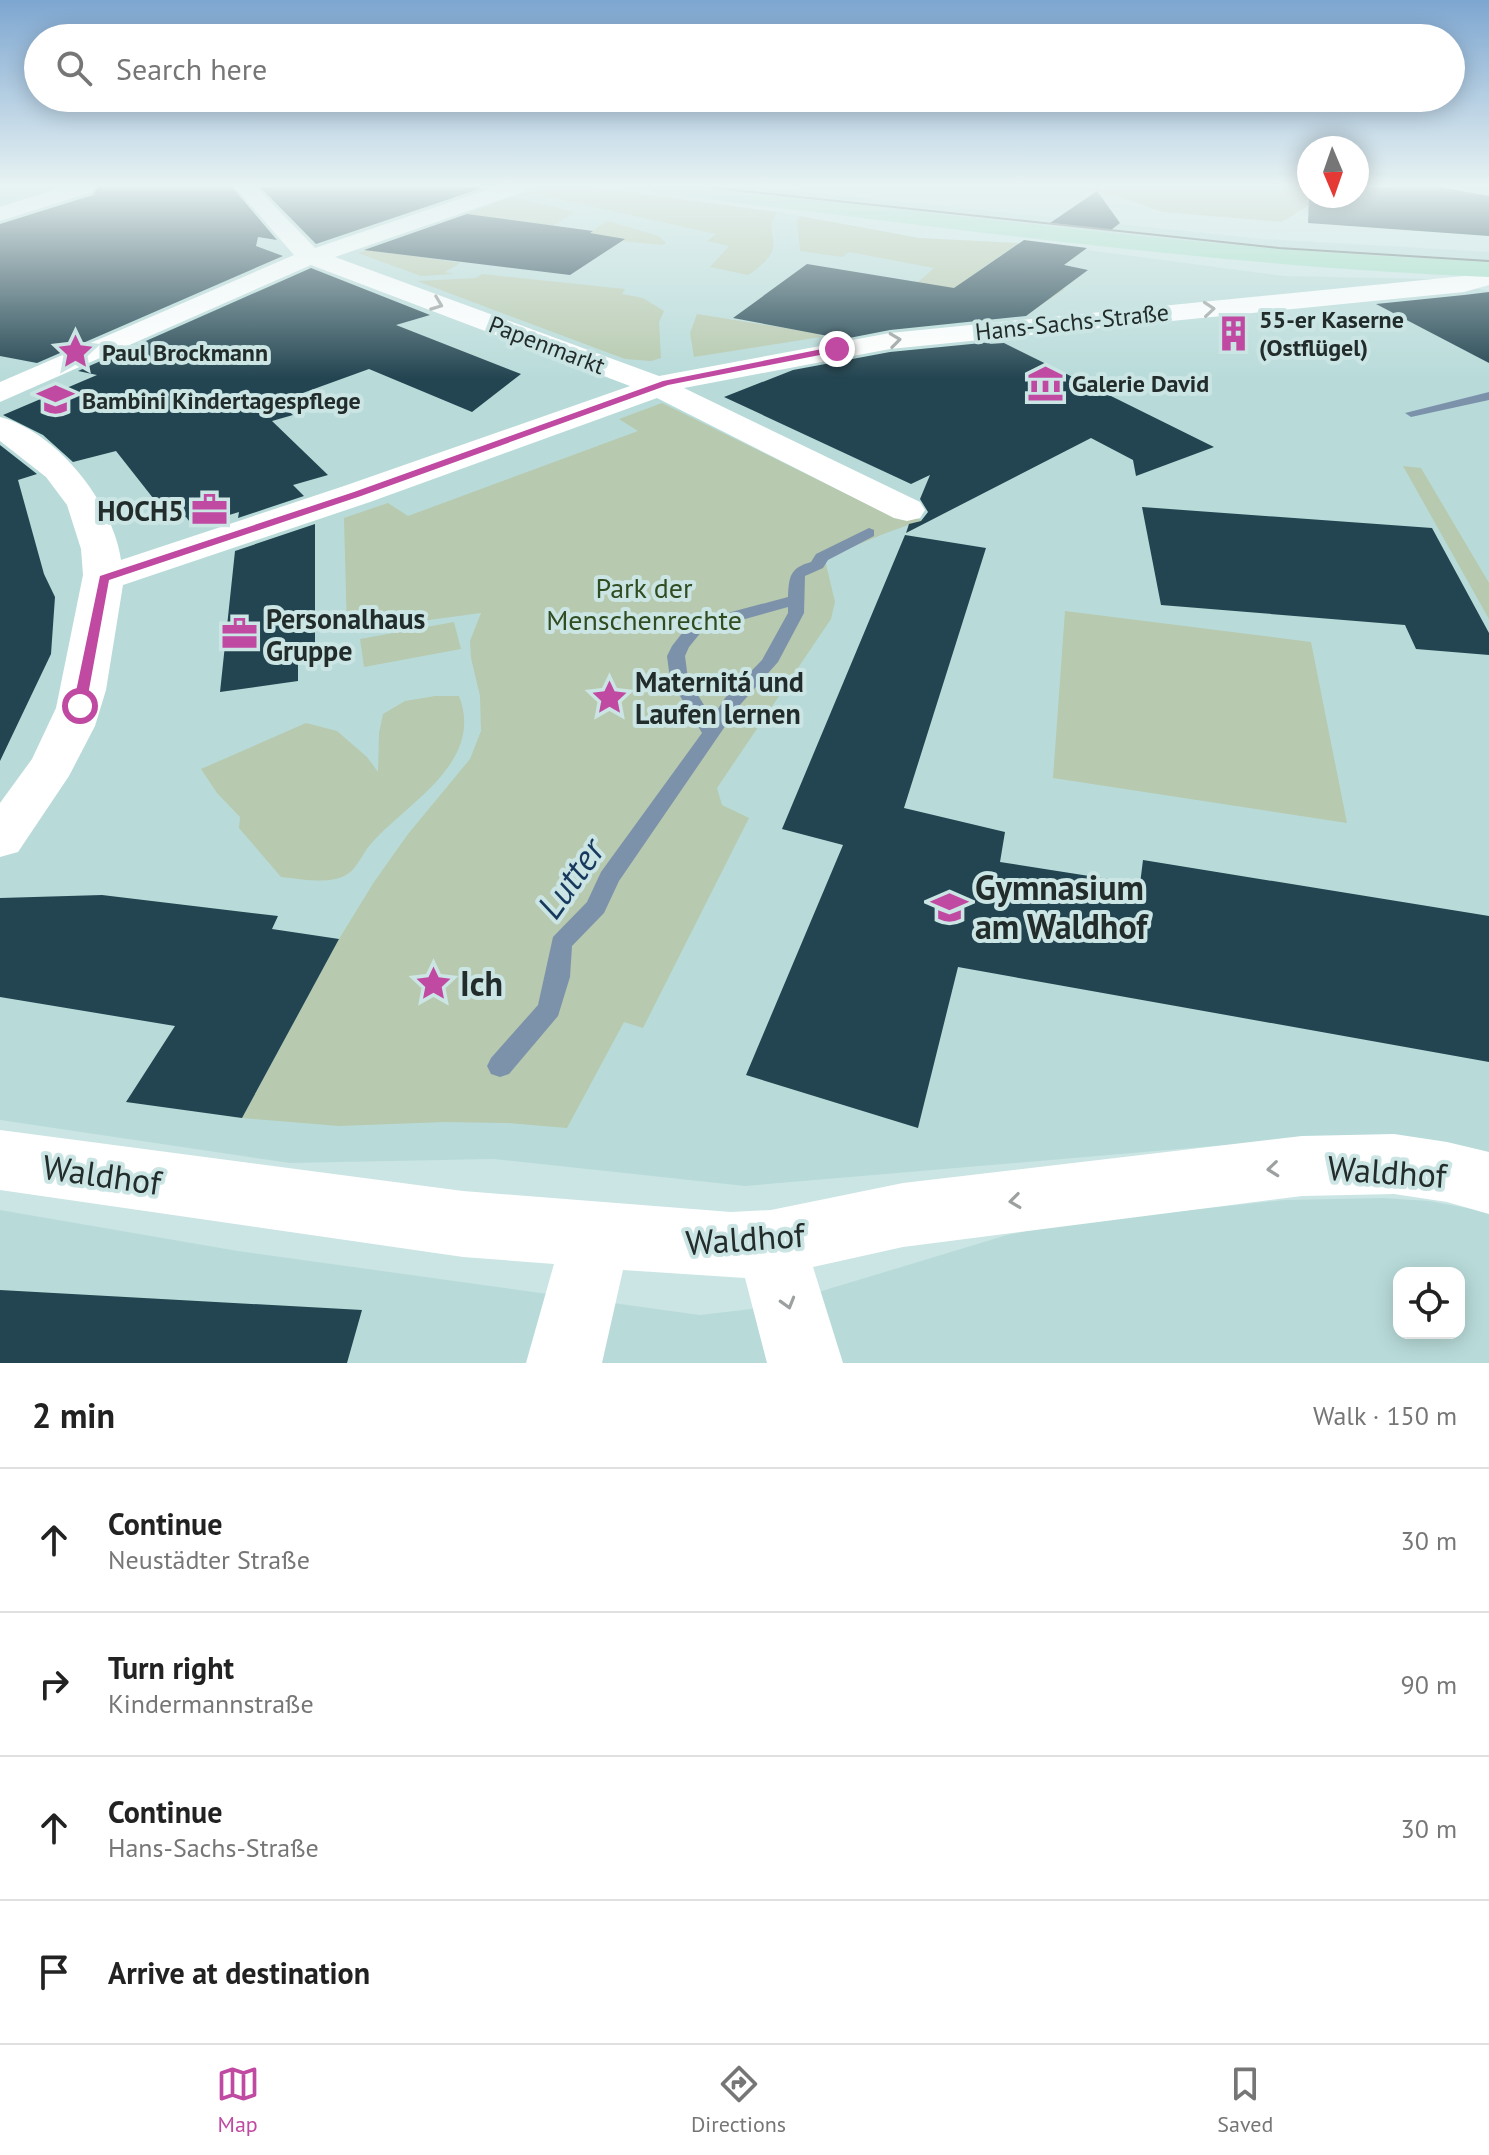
<!DOCTYPE html>
<meta charset="utf-8">
<style>
:root{--surface:#fff;--page:#f2f2f2;--text:#222;--muted:#767676;--line:#e0e0e0;--accent:#c04aa2}
body{margin:0;font-family:"PT Sans",sans-serif;background:var(--page);color:var(--text)}
.controls{position:absolute;right:24px;bottom:24px;display:grid;overflow:hidden;border-radius:16px;box-shadow:0 4px 20px #0003}
.controls button{width:72px;height:72px;display:grid;place-items:center;padding:0;border:0;border-bottom:2px solid var(--line);background:var(--surface);color:var(--text);font:40px sans-serif}
.compass{position:absolute;left:1297px;top:136px;width:72px;height:72px;border-radius:50%;background:var(--surface);box-shadow:0 4px 20px #0003;rotate:178deg}
.stop{position:absolute;width:24px;height:24px;margin:-18px;border:6px solid #c04aa2;border-radius:50%;background:#fff}
.stop.end{background:#c04aa2;border-color:#fff;box-shadow:0 2px 8px #0008}
.list{margin:0;padding:0;list-style:none}
h2{display:flex;justify-content:space-between;align-items:center;height:104px;margin:0;padding:0 32px;font-size:34px}
h2 small{font-size:26px;font-weight:400;color:var(--muted)}
.list li{display:grid;grid-template-columns:52px 1fr auto;gap:24px;align-items:center;box-sizing:border-box;height:144px;padding:0 32px;border-top:2px solid var(--line)}
.list b{display:block;font-size:30px;white-space:nowrap}
.list p{margin:0;font-size:26px;white-space:nowrap;color:var(--muted)}
.list em{font-size:26px;font-style:normal;color:var(--muted)}
.icon{flex:none;width:44px;height:44px;fill:none;stroke:currentColor;stroke-width:2;stroke-linecap:round;stroke-linejoin:round}
.map{position:relative;flex:none;width:1489px;height:1363px;overflow:hidden}
.search{position:absolute;background:var(--surface);box-shadow:0 4px 20px #0003;left:24px;right:24px;top:24px;height:88px;display:flex;align-items:center;gap:20px;box-sizing:border-box;padding:0 28px;border-radius:44px;color:var(--muted);font-size:30px}
.sheet{height:680px;background:var(--surface)}
nav{display:flex;justify-content:space-around;align-items:center;box-sizing:border-box;height:112px;border-top:2px solid var(--line);background:var(--surface);font-size:22px;color:var(--muted)}
nav a{display:grid;justify-items:center;gap:4px}
nav .on{color:var(--accent)}
.map>svg:first-child{display:block}
.built{fill:#b8dbd9;fill-rule:evenodd}
.green{fill:#b7c9ae}
.lines{fill:none;stroke-linecap:round;stroke-linejoin:round}
.stream{fill:#7c92ab;fill-rule:evenodd}
.building{fill:#234551}
.minor{fill:#fff;fill-rule:evenodd}
.major{fill:#a1ddc4;fill-rule:evenodd}
.tram{stroke:#687978;stroke-width:2}
.oneway{stroke:#9ca0a0}
.route{fill:#c04aa2}
.labels{text-anchor:middle;dominant-baseline:central;stroke-width:8;stroke-linejoin:round;paint-order:stroke}
.far-poi-label{font-size:24px;font-weight:bold;fill:#222c2b;stroke:#cbe5e4;text-anchor:start}
.far-street-label{font-size:24px;fill:#222c2b;stroke:#cbe5e4}
.poi-label{font-size:28px;font-weight:bold;fill:#222c2b;stroke:#cbe5e4;text-anchor:start}
.park-label{font-size:28px;fill:#314c21;stroke:#cbe5e4}
.near-poi-label{font-size:34px;font-weight:bold;fill:#222c2b;stroke:#cbe5e4;text-anchor:start}
.near-street-label{font-size:34px;fill:#222c2b;stroke:#cbe5e4}
.near-water-label{font-size:36px;font-style:italic;fill:#16395d;stroke:#cbe5e4}
</style>
<div class="map">
<svg width="1489" height="1363" viewBox="0 0 1489 1363">
<rect width="100%" height="100%" fill="#cbe5e4"/>
<path class="built" d="M 0,187 L 591,187 L 777,212 L 919,238 L 1056,246 L 1284,276 L 1429,279 L 1489,291 L 1489,1160 L 1249,1143 L 745,1186 L 493,1159 L 290,1163 L 0,1120 Z
M 688,187 L 759,187 L 1264,239 L 1489,252 L 1489,264 L 1265,249 Z
M 1384,1198 L 1429,1201 L 1489,1212 L 1489,1363 L 0,1363 L 0,1210 L 238,1251 L 700,1315 L 769,1307 L 1007,1235 L 1069,1223 L 1284,1200 ZM 1399,1273 L 1459,1273 L 1459,1333 L 1399,1333 Z"/>
<path class="green" d="M 538,187 L 591,187 L 777,212 C 759,240 795,243 748,275 L 710,267 L 729,246 L 707,241 L 716,234 L 525,192 Z
M 1069,187 L 1309,187 L 1309,196 L 1324,196 L 1282,222 L 1162,212 L 1117,196 Z
M 513,197 L 575,212 L 553,226 L 547,224 L 549,226 L 436,223 L 437,226 L 386,252 L 460,263 L 445,272 L 454,274 L 421,276 L 358,253 Z
M 800,216 L 919,238 L 1019,243 L 964,281 L 1039,284 L 1065,289 L 1032,311 L 1003,315 L 917,283 L 934,268 L 849,252 L 843,257 L 800,251 L 797,221 Z
M 607,221 L 659,236 L 666,243 L 663,245 L 619,241 L 621,238 L 615,240 L 585,236 Z
M 482,274 L 625,289 L 622,294 L 643,298 L 664,311 L 659,322 L 661,358 L 651,361 L 625,359 L 417,281 L 476,278 Z
M 697,314 L 804,331 L 810,326 L 821,337 L 694,357 L 690,333 Z
M 662,403 L 881,511 L 923,520 C 889,531 857,544 825,560 L 835,602 L 831,619 L 717,788 L 722,805 L 749,818 L 643,1028 L 624,1022 L 567,1128 L 508,1123 L 445,1122 L 339,1126 L 242,1118 L 339,939 L 374,882 L 408,834 L 470,759 L 481,731 L 480,696 L 471,658 L 470,641 L 481,613 L 347,631 L 344,518 L 388,503 L 408,516 L 638,431 L 619,419 Z
M 1403,466 L 1421,468 L 1489,583 L 1489,619 Z
M 1065,611 L 1311,642 L 1347,823 L 1053,778 Z
M 454,622 L 461,649 L 364,667 L 360,639 Z
M 435,696 L 459,696 C 485,763 407,802 370,845 C 361,855 357,871 342,877 C 324,884 300,879 281,877 L 239,828 L 240,817 L 217,793 L 201,769 L 306,723 L 337,731 L 367,757 L 378,772 L 379,733 L 383,714 L 405,701 Z"/>
<g class="lines">
<path class="stream" d="M 1489,392 L 1489,400 L 1411,417 L 1405,413 Z
M 869,528 L 874,530 L 874,536 L 828,560 L 823,568 L 805,576 L 804,613 L 778,662 L 739,706 L 619,881 L 604,913 L 572,946 L 570,977 L 558,1016 L 509,1074 L 500,1077 L 491,1074 L 487,1066 L 491,1058 L 538,1005 L 553,937 L 587,902 L 601,872 L 702,733 L 670,679 L 667,656 L 672,646 L 690,623 L 788,597 C 789,576 790,568 811,562 L 816,554 ZM 788,607 L 788,613 L 762,660 L 725,698 L 712,718 L 688,679 L 685,656 L 689,647 L 702,631 Z"/>
</g>
<path class="building" d="M 98,187 L 232,187 L 277,240 L 258,237 L 256,246 L 283,256 L 37,363 L 0,356 L 0,224 L 93,195 Z
M 260,187 L 479,187 L 479,189 L 316,244 Z
M 1357,187 L 1439,187 L 1489,196 L 1489,236 L 1308,223 L 1309,196 L 1357,196 Z
M 1097,191 L 1120,223 L 1111,230 L 1050,223 Z
M 467,214 L 593,231 L 590,233 L 625,239 L 570,275 L 364,250 Z
M 1024,240 L 1087,248 L 1064,265 L 1088,270 L 1026,316 L 890,330 L 844,339 L 733,318 L 807,264 L 954,288 Z
M 311,268 L 430,315 L 396,325 L 521,374 L 472,412 L 369,369 L 278,402 L 293,415 L 272,421 L 328,475 L 293,485 L 304,496 L 238,518 L 239,512 L 193,526 L 186,517 L 174,520 L 167,511 L 164,512 L 116,451 L 73,462 L 43,435 L 3,415 L 97,375 L 78,371 Z
M 1489,292 L 1489,363 L 1376,304 L 1464,295 Z
M 992,342 L 989,344 L 1004,343 L 1214,447 L 1136,476 L 1133,460 L 1091,438 L 906,533 L 909,524 L 921,521 L 928,512 L 920,499 L 930,475 L 911,484 L 724,397 L 793,370 L 890,352 Z
M 0,445 L 37,474 L 18,480 L 44,574 L 55,597 L 51,654 L 0,761 Z
M 1142,507 L 1432,528 L 1489,633 L 1489,655 L 1416,649 L 1405,625 L 1161,605 Z
M 315,524 L 315,658 L 298,661 L 298,681 L 220,692 L 235,551 Z
M 905,535 L 986,548 L 904,808 L 1005,832 L 1000,862 L 1140,884 L 1143,860 L 1489,916 L 1489,1062 L 958,967 L 918,1128 L 746,1075 L 843,845 L 782,829 Z
M 102,895 L 278,916 L 272,929 L 339,939 L 242,1118 L 126,1102 L 175,1026 L 0,997 L 0,898 Z
M 0,1290 L 362,1310 L 347,1363 L 0,1363 Z"/>
<g class="lines">
<path class="minor" d="M 63,187 L 95,187 L 92,192 L 0,221 L 0,207 Z
M 235,187 L 256,187 L 315,248 L 495,187 L 525,187 L 523,192 L 335,257 L 659,376 L 890,333 L 1464,276 L 1489,266 L 1489,285 L 1464,292 L 890,349 L 684,388 L 920,502 L 925,510 L 920,518 L 907,521 L 894,518 L 657,398 L 370,502 L 123,585 L 106,690 L 95,726 L 69,776 L 18,852 L 0,857 L 0,803 L 32,759 L 56,708 L 83,575 L 81,549 L 67,505 L 46,477 L 0,441 L 0,417 C 57,432 113,503 121,560 L 344,486 L 630,386 L 311,265 L 0,402 L 0,382 L 294,255 Z
M 0,1130 L 463,1191 L 731,1212 L 771,1210 L 903,1183 L 1302,1136 L 1394,1134 L 1447,1142 L 1489,1152 L 1489,1214 L 1447,1202 L 1394,1194 L 1302,1196 L 903,1247 L 813,1267 L 843,1363 L 767,1363 L 745,1278 L 623,1270 L 602,1363 L 526,1363 L 554,1264 L 463,1257 L 0,1190 Z"/>
<path class="major" d="M 644,187 L 710,187 C 969,216 1228,252 1489,261 L 1489,277 C 1210,266 932,225 655,193 Z"/>
<path class="tram" d="M 706,187 L 1279,248 L 1489,261"/>
</g>
<defs><path id="oneway-chevron" d="M-2-3.5L2.5 0L-2 3.5" fill="none" stroke-width="1.6" stroke-linecap="round" stroke-linejoin="round" transform="scale(2)"/></defs>
<g class="oneway">
<use href="#oneway-chevron" transform="translate(437 304) rotate(21)"/>
<use href="#oneway-chevron" transform="translate(1209 309) rotate(-5)"/>
<use href="#oneway-chevron" transform="translate(895 340) rotate(-7)"/>
<use href="#oneway-chevron" transform="translate(1273 1169) rotate(174)"/>
<use href="#oneway-chevron" transform="translate(1015 1201) rotate(173)"/>
<use href="#oneway-chevron" transform="translate(788 1303) rotate(74)"/>
</g>
<linearGradient id="sky" x2="0" y2="1"><stop stop-color="#7da6d0"/><stop offset="0.49" stop-color="#e8f3f3"/><stop offset="1" stop-color="#e8f3f3" stop-opacity="0"/></linearGradient>
<rect width="1489" height="378" fill="url(#sky)"/>
<path class="route" d="M 837,346 L 840,351 L 668,385 L 361,496 L 109,580 L 86,706 L 80,710 L 73,706 L 100,576 L 354,492 L 663,381 Z"/>
<defs>
<symbol id="building-bare" viewBox="-9 -9 18 18"><path d="M-4-6H4V6H1V3H-1V6H-4ZM-2.5-4.3h1.7v1.8h-1.7ZM.8-4.3h1.7v1.8H.8ZM-2.5-1h1.7V.8h-1.7ZM.8-1h1.7V.8H.8Z" fill="#c04aa2" stroke="#cbe5e4" stroke-width="2.5" paint-order="stroke"/></symbol>
<symbol id="sight-bare" viewBox="-9 -9 18 18"><path d="M0-6L1.8-2.2L6-1.7L2.9 1.2L3.7 5.4L0 3.3L-3.7 5.4L-2.9 1.2L-6-1.7L-1.8-2.2Z" fill="#c04aa2" stroke="#cbe5e4" stroke-width="2.5" paint-order="stroke"/></symbol>
<symbol id="museum-bare" viewBox="-9 -9 18 18"><path d="M0-6L6-3V-2H-6V-3ZM-5-1h2V3h-2ZM-1-1h2V3h-2ZM3-1h2V3H3ZM-6 4H6V6H-6Z" fill="#c04aa2" stroke="#cbe5e4" stroke-width="2.5" paint-order="stroke"/></symbol>
<symbol id="school-bare" viewBox="-9 -9 18 18"><path d="M0-5L7-2L0 1L-7-2ZM-4 1L0 2.5L4 1V4Q0 6-4 4Z" fill="#c04aa2" stroke="#cbe5e4" stroke-width="2.5" paint-order="stroke"/></symbol>
<symbol id="office-bare" viewBox="-9 -9 18 18"><path d="M-6-3h4V-5.5h4V-3h4V5H-6ZM-1-4.5V-3h2v-1.5ZM-6 0V1H6V0Z" fill="#c04aa2" stroke="#cbe5e4" stroke-width="2.5" paint-order="stroke"/></symbol>
</defs>
<g fill-rule="evenodd">
<use href="#building-bare" x="1208" y="308" width="51" height="51"/>
<use href="#sight-bare" x="50" y="326" width="51" height="51"/>
<use href="#museum-bare" x="1020" y="358" width="51" height="51"/>
<use href="#school-bare" x="30" y="374" width="51" height="51"/>
<use href="#office-bare" x="184" y="484" width="51" height="51"/>
<use href="#office-bare" x="214" y="608" width="51" height="51"/>
<use href="#sight-bare" x="584" y="672" width="51" height="51"/>
<use href="#school-bare" x="924" y="882" width="51" height="51"/>
<use href="#sight-bare" x="408" y="958" width="51" height="51"/>
</g>
<g class="labels">
<g class="far-poi-label">
<text x="1259" y="319">55-er Kaserne<tspan x="1259" dy="28">(Ostflügel)</tspan></text>
<text x="102" y="352">Paul Brockmann</text>
<text x="1072" y="383">Galerie David</text>
<text x="82" y="400">Bambini Kindertagespflege</text>
</g>
<g class="far-street-label">
<text transform="translate(1072 322) rotate(-6)">Hans-Sachs-Straße</text>
<text transform="translate(547 345) rotate(21)">Papenmarkt</text>
</g>
<g class="poi-label">
<text x="184" y="510" text-anchor="end">HOCH5</text>
<text x="266" y="618">Personalhaus<tspan x="266" dy="32">Gruppe</tspan></text>
<text x="635" y="681">Maternitá und<tspan x="635" dy="32">Laufen lernen</tspan></text>
</g>
<g class="park-label">
<text x="644" y="587">Park der<tspan x="644" dy="32">Menschenrechte</tspan></text>
</g>
<g class="near-poi-label">
<text x="975" y="887">Gymnasium<tspan x="975" dy="39">am Waldhof</tspan></text>
<text x="460" y="983">Ich</text>
</g>
<g class="near-street-label">
<text transform="translate(1387 1171) rotate(4)">Waldhof</text>
<text transform="translate(102 1174) rotate(8)">Waldhof</text>
<text transform="translate(745 1238) rotate(-4)">Waldhof</text>
</g>
<g class="near-water-label">
<text transform="translate(570 878) rotate(-55)">Lutter</text>
</g>
</g>
</svg>
<div class="controls">
<button><svg class="icon" aria-label="locate" viewBox="0 0 24 24"><circle cx="12" cy="12" r="6"/><path d="M12 2v4M12 18v4M2 12h4M18 12h4"/></svg></button>
</div>
<svg class="compass" viewBox="-18 -18 36 36"><path d="M0-13l5 13h-10z" fill="#e53935"/><path d="M0 13l5-13h-10z" fill="#767676"/></svg>
<div class="stop" style="left:80px;top:706px"></div>
<div class="stop end" style="left:837px;top:349px"></div>
<div class="search"><svg class="icon" aria-label="search" viewBox="0 0 24 24"><circle cx="10" cy="10" r="6"/><path d="M15 15l6 6"/></svg>Search here</div>
</div>
<section class="sheet">
<h2>2 min<small>Walk · 150 m</small></h2>
<ul class="list">
<li><svg class="icon" aria-label="ahead" viewBox="0 0 24 24"><path d="M12 20V5M6 11l6-6 6 6"/></svg><div><b>Continue</b><p>Neustädter Straße</p></div><em>30 m</em></li>
<li><svg class="icon" aria-label="right" viewBox="0 0 24 24"><path d="M7 20v-9h11M14 6l5 5-5 5"/></svg><div><b>Turn right</b><p>Kindermannstraße</p></div><em>90 m</em></li>
<li><svg class="icon" aria-label="ahead" viewBox="0 0 24 24"><path d="M12 20V5M6 11l6-6 6 6"/></svg><div><b>Continue</b><p>Hans-Sachs-Straße</p></div><em>30 m</em></li>
<li><svg class="icon" aria-label="arrive" viewBox="0 0 24 24"><path d="M6 21V4h12l-3 4 3 4H6"/></svg><div><b>Arrive at destination</b></div></li>
</ul>
</section>
<nav>
<a class="on"><svg class="icon" aria-label="map" viewBox="0 0 24 24"><path d="M3 6l6-2 6 2 6-2v14l-6 2-6-2-6 2zM9 4v14M15 6v14"/></svg>Map</a>
<a><svg class="icon" aria-label="directions" viewBox="0 0 24 24"><path d="M12 3l9 9-9 9-9-9zM9 14v-3h6M13 9l2 2-2 2"/></svg>Directions</a>
<a><svg class="icon" aria-label="saved" viewBox="0 0 24 24"><path d="M7 4h10v16l-5-4-5 4z"/></svg>Saved</a>
</nav>
